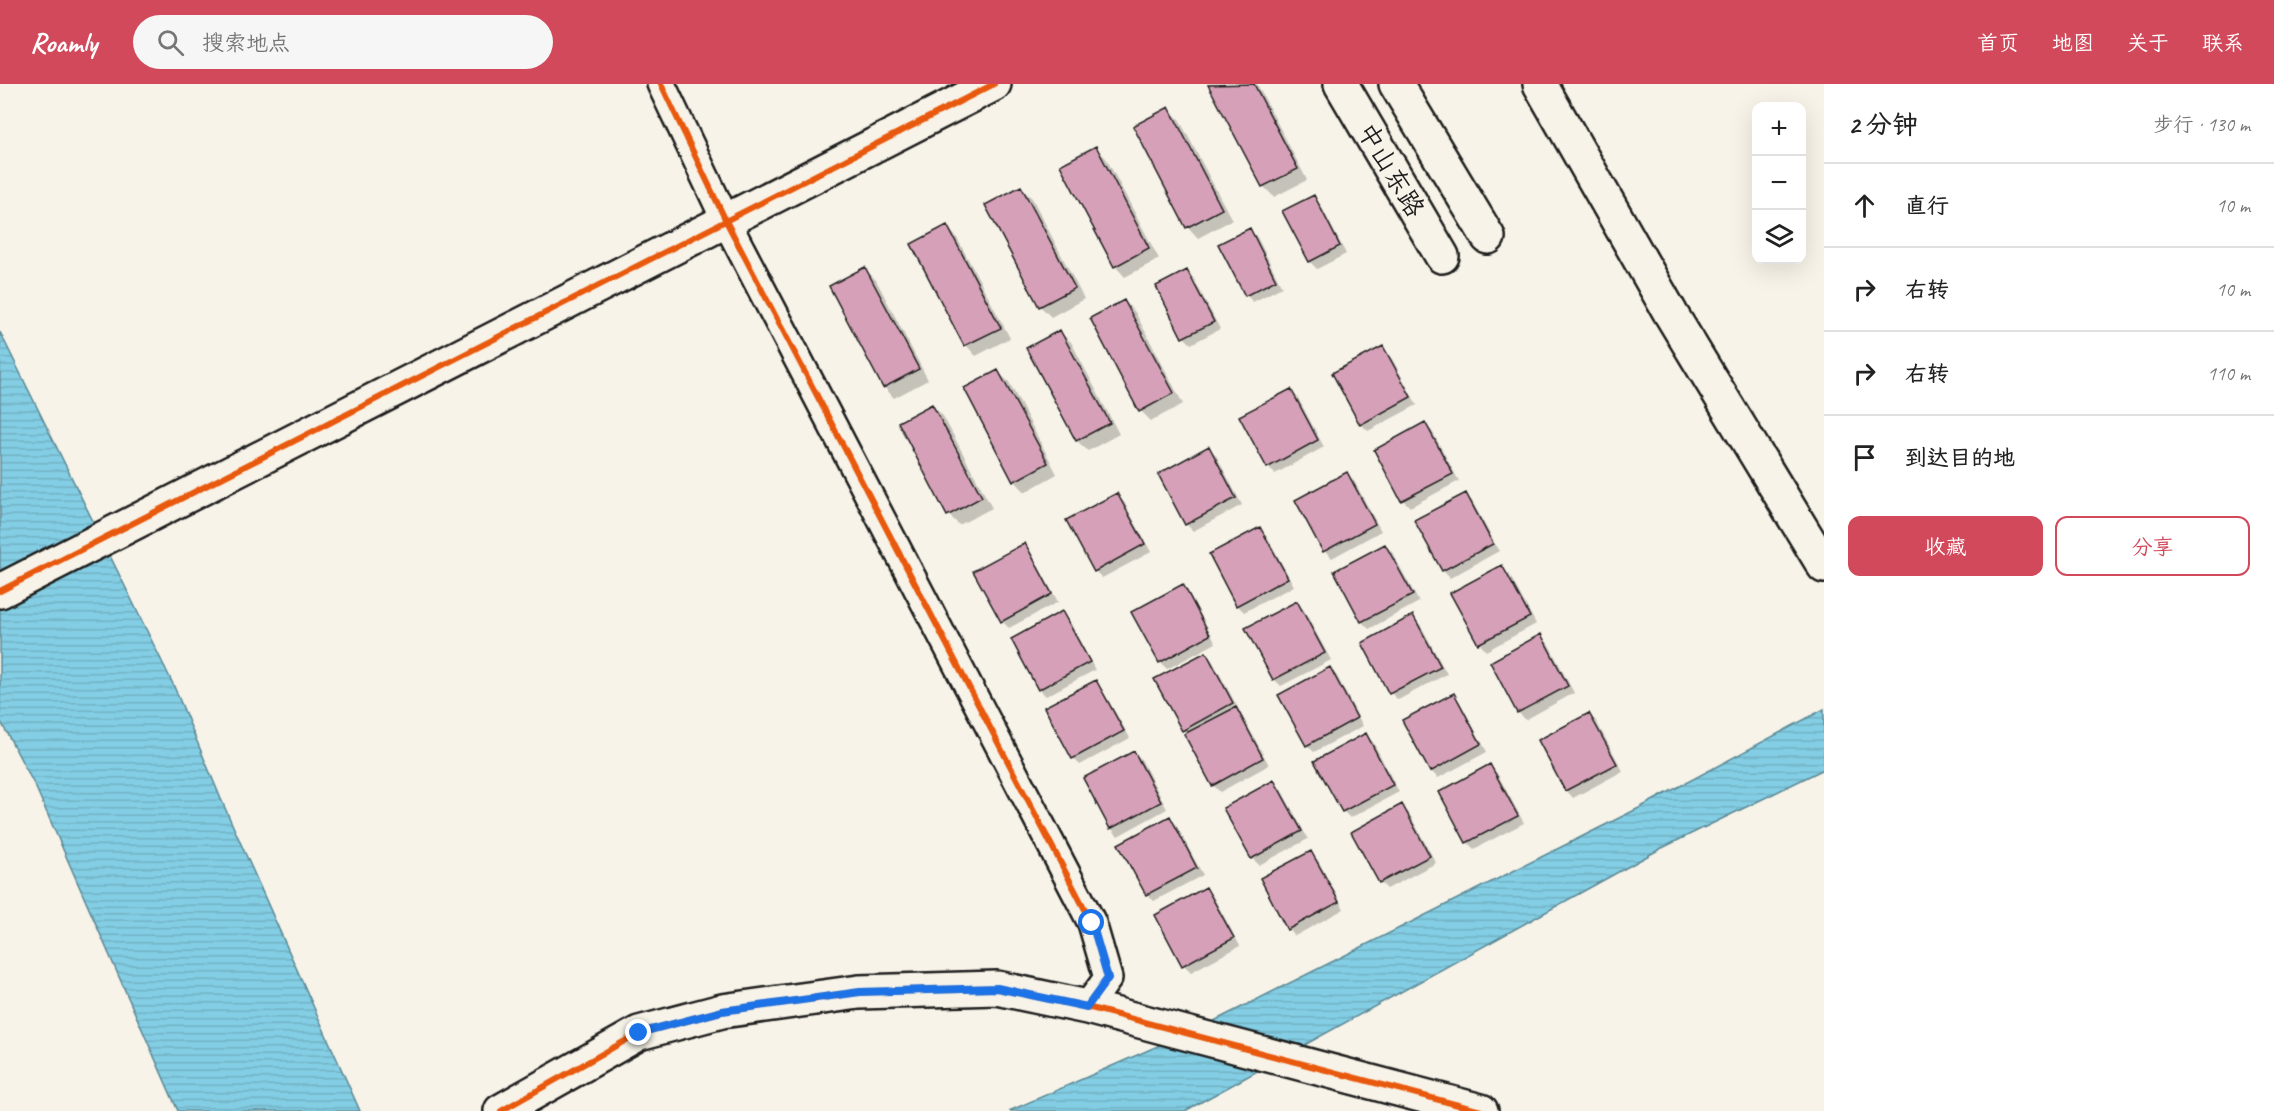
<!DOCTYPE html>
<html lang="zh">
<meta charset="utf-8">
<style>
:root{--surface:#fff;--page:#f6f6f6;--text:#222;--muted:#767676;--line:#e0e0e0;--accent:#d1495b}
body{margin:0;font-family:Caveat,"LXGW WenKai TC",sans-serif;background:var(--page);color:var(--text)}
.controls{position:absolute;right:18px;top:18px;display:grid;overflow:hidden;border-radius:12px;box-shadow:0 6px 24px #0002}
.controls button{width:54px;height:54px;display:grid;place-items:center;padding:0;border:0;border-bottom:2px solid var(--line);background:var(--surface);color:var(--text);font:30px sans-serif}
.stop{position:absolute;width:18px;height:18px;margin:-14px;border:4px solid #1a73e8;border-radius:50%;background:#fff}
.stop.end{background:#1a73e8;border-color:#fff;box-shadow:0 2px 6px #0008}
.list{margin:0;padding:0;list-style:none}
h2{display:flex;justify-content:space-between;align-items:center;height:78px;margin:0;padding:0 24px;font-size:26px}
h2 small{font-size:20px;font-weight:400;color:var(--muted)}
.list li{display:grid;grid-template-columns:39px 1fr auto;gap:18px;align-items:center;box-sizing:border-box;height:84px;padding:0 24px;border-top:2px solid var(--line)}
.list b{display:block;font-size:22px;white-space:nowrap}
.list em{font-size:20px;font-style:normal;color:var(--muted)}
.actions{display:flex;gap:12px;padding:18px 24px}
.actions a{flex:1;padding:14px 0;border:2px solid var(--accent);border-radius:12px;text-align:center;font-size:21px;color:var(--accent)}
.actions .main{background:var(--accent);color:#fff}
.icon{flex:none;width:33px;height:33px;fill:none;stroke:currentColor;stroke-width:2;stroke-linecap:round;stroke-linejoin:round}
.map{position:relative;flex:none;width:1824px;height:1027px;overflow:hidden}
header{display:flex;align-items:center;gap:36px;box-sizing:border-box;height:84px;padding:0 30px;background:var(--accent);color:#fff}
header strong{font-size:28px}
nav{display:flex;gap:33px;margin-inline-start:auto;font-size:21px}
.search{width:420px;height:54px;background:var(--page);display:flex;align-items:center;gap:15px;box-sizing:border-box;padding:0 21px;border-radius:33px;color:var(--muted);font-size:22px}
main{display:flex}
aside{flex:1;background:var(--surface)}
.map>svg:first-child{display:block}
.water{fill:url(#water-rules);stroke:#5a8794;stroke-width:1.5}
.shadow{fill:#0003}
.building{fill:#d6a1b8;stroke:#1c1c1c;stroke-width:1.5}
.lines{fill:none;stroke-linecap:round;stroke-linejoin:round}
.minor-casing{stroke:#1c1c1c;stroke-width:32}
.tertiary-casing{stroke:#1c1c1c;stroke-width:38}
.secondary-casing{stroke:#1c1c1c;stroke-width:38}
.minor{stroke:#f7f3e8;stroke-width:27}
.tertiary{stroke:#f7f3e8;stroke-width:33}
.secondary{stroke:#f7f3e8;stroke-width:33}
.cycleway-casing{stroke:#f7f3e8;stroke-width:10}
.cycleway{stroke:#e8590c;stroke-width:6}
.route{stroke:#1a73e8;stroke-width:8}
.labels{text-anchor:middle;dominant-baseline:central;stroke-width:4.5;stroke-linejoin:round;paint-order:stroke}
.street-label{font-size:26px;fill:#1c1c1c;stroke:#f7f3e8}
</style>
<header>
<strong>Roamly</strong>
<div class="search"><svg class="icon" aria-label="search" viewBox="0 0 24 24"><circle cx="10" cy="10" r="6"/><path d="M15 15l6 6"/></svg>搜索地点</div>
<nav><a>首页</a><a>地图</a><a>关于</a><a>联系</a></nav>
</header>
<main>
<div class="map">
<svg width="1824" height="1027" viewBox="0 0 1824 1027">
<defs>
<pattern id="water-rules" width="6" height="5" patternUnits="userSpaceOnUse" patternTransform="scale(1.5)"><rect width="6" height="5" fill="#83cee4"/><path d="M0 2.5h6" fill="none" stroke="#71b0c3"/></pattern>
</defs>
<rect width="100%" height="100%" fill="#f7f3e8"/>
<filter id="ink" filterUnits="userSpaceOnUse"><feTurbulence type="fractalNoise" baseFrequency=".0167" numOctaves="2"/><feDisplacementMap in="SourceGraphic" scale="12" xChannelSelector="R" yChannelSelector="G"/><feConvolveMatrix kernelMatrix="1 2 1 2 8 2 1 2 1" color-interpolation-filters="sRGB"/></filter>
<g filter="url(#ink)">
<path class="water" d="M 0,248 L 173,600 L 221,715 L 360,1027 L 178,1027 L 36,704 L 0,636 Z
M 1824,625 L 1824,685 L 1660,765 L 1185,1027 L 1009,1027 L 1208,940 L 1639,724 Z"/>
<path class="shadow" d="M 1213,0 L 1257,0 L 1307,96 L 1274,113 L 1263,102 L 1210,2 Z
M 1168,25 L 1179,35 L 1232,136 L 1198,154 L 1188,143 L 1135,43 Z
M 1096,64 L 1106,74 L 1159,175 L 1125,193 L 1115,182 Z
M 1021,104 L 1032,114 L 1084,215 L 1051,233 L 1040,222 Z
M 1313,113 L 1320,120 L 1346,170 L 1317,185 L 1310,178 Z
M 947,143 L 957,154 L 1010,254 L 976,272 L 966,261 L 913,161 Z
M 1250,146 L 1257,153 L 1282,203 L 1253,218 L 1246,211 Z
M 865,185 L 876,196 L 928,296 L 894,314 L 884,303 Z
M 1187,188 L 1194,195 L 1220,245 L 1191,260 L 1184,253 Z
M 1124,217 L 1135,228 L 1183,320 L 1151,337 L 1141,327 Z
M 1060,248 L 1071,258 L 1119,350 L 1088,367 L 1077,357 Z
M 1383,264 L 1390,271 L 1417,321 L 1368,347 L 1361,340 Z
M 998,288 L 1009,298 L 1057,390 L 1025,408 L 1015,397 Z
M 1291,307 L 1298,314 L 1324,363 L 1275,390 L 1268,383 Z
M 932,321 L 943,332 L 992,424 L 959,441 L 949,431 Z
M 1425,340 L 1432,347 L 1459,397 L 1410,423 L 1403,416 L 1376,367 Z
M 1209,364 L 1216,371 L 1242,421 L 1193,447 L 1186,440 Z
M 1347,390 L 1354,397 L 1381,447 L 1332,474 L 1325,467 Z
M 1465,410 L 1472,417 L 1499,467 L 1450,494 L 1443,487 L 1416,437 Z
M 1117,411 L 1124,418 L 1151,468 L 1102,494 L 1095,487 Z
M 1260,445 L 1267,452 L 1294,502 L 1244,528 L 1237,521 Z
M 1024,461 L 1031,468 L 1058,518 L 1009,544 L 1002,537 Z
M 1385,461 L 1392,468 L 1419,518 L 1369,545 L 1362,538 L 1336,488 Z
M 1502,483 L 1509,490 L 1536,540 L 1486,567 L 1479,559 Z
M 1182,502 L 1189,509 L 1216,559 L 1167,585 L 1160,578 Z
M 1297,519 L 1304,526 L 1331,576 L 1281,602 L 1274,595 Z
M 1062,529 L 1069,536 L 1095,586 L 1046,612 L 1039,605 Z
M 1413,533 L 1420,540 L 1447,590 L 1398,616 L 1391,609 L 1364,559 Z
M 1541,552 L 1548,559 L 1574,609 L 1525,636 L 1518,628 L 1492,579 Z
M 1205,569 L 1212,576 L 1269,681 L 1220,708 L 1213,701 L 1183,646 Z
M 1330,585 L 1337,592 L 1363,642 L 1314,668 L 1307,661 L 1280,611 Z
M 1095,598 L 1102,605 L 1130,654 L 1080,681 L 1073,674 Z
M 1453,611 L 1460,618 L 1487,668 L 1438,694 L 1431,687 Z
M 1589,630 L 1596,637 L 1623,687 L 1573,714 L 1566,706 L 1540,657 Z
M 1366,651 L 1373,658 L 1399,708 L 1350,734 L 1343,727 Z
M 1134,668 L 1141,675 L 1167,725 L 1118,752 L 1111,744 L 1085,695 Z
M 1490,682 L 1497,689 L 1524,739 L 1474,765 L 1467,758 Z
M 1274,698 L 1281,705 L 1308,755 L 1259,781 L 1252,774 Z
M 1402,722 L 1409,729 L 1436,779 L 1387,805 L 1380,798 Z
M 1169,734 L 1176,741 L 1203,791 L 1154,817 L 1147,810 Z
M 1311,769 L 1318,776 L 1344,825 L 1295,852 L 1288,845 Z
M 1206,805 L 1213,812 L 1240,862 L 1191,888 L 1184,881 Z"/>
<path class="building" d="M 1254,0 L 1298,85 L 1262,103 L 1208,1 Z
M 1169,23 L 1222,125 L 1186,144 L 1133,42 Z
M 1096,62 L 1149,164 L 1114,183 L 1060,81 Z
M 1021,102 L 1075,204 L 1039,223 L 985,121 Z
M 1314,111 L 1340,162 L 1309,178 L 1282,127 Z
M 947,141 L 1001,244 L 964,262 L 911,160 Z
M 1250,144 L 1276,196 L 1245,212 L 1218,160 Z
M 865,183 L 919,285 L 883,304 L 829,202 Z
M 1187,186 L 1214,238 L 1182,254 L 1156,202 Z
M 1124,216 L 1174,309 L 1139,328 L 1090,234 Z
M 1060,246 L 1110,339 L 1076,357 L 1026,264 Z
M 1383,262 L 1411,313 L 1360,341 L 1332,289 Z
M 998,286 L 1048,379 L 1013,398 L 964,304 Z
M 1291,305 L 1318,356 L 1267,384 L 1239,332 Z
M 932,320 L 982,413 L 947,432 L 898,338 Z
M 1425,338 L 1453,390 L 1401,417 L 1374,366 Z
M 1209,362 L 1236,414 L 1185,441 L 1158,390 Z
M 1347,388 L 1375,440 L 1323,468 L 1295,416 Z
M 1117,409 L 1145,460 L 1094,488 L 1066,436 Z
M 1466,409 L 1493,460 L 1442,487 L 1414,436 Z
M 1260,443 L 1288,494 L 1236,522 L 1209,470 Z
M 1025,459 L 1052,510 L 1001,538 L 973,487 Z
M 1385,460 L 1413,511 L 1361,538 L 1334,487 Z
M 1502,481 L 1530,533 L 1478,560 L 1450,509 Z
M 1183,500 L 1210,551 L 1159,579 L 1131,528 Z
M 1297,517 L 1325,569 L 1273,596 L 1245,544 Z
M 1062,527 L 1090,578 L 1038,606 L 1011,555 Z
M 1413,531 L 1441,583 L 1389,610 L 1362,559 Z
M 1541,550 L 1568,602 L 1517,629 L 1490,578 Z
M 1206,568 L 1233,619 L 1182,647 L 1154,595 Z
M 1330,583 L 1357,634 L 1306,662 L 1278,611 Z
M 1096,596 L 1124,647 L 1072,675 L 1044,623 Z
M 1454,609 L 1481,660 L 1430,688 L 1402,636 Z
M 1236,623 L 1263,674 L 1212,702 L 1184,650 Z
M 1589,629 L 1617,680 L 1565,707 L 1538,656 Z
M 1366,649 L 1393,701 L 1342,728 L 1314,677 Z
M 1134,667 L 1161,718 L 1110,745 L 1083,694 Z
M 1490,680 L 1518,732 L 1466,759 L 1439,708 Z
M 1274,696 L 1302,747 L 1251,775 L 1223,724 Z
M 1402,720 L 1430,772 L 1379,799 L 1351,748 Z
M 1170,732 L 1197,784 L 1146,811 L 1118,760 Z
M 1311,767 L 1339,818 L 1287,846 L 1260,794 Z
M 1206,803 L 1234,854 L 1182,882 L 1155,831 Z"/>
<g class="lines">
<defs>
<path id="minor" d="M 661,0 L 726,137 L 1092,839 L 1108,894 L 1087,923"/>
<path id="tertiary" d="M 1540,0 L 1671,230 L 1824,482
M 0,507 L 994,0
M 501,1027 L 639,949 L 722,927 L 859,908 L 997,904 L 1087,923 L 1481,1027"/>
<path id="secondary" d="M 1341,0 L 1442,172
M 1396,0 L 1488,153"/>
</defs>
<use href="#minor" class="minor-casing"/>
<use href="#tertiary" class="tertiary-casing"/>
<use href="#secondary" class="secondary-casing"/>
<use href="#minor" class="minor"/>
<use href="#tertiary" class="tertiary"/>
<use href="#secondary" class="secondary"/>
<defs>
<path id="cycleway" d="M 661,0 L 726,137 L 1092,839 L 1108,894 L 1087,923
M 0,507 L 994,0
M 501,1027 L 639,949 L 722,927 L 859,908 L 997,904 L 1087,923 L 1481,1027"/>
</defs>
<use href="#cycleway" class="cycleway-casing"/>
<use href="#cycleway" class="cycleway"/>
</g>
</g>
<g class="lines" filter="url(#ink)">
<path class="route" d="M 639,949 L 722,927 L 860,908 L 997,904 L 1087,923 L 1108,894 L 1092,839"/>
</g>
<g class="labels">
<g class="street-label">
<text transform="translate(1391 86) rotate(59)">中山东路</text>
</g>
</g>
</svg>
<div class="controls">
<button>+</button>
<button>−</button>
<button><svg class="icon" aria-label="layers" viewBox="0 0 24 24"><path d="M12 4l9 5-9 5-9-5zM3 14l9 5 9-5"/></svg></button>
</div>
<div class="stop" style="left:1092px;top:839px"></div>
<div class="stop end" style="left:639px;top:949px"></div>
</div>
<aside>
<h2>2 分钟<small>步行 · 130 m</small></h2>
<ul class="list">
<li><svg class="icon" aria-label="ahead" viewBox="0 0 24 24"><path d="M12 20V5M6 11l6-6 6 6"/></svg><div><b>直行</b></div><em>10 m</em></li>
<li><svg class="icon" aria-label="right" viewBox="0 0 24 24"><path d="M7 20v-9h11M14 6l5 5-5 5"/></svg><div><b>右转</b></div><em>10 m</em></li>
<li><svg class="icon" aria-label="right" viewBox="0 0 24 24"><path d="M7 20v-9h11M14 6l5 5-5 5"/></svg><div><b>右转</b></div><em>110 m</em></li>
<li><svg class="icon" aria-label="arrive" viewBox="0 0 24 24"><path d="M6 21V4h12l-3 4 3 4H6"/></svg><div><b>到达目的地</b></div></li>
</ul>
<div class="actions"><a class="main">收藏</a><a>分享</a></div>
</aside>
</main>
